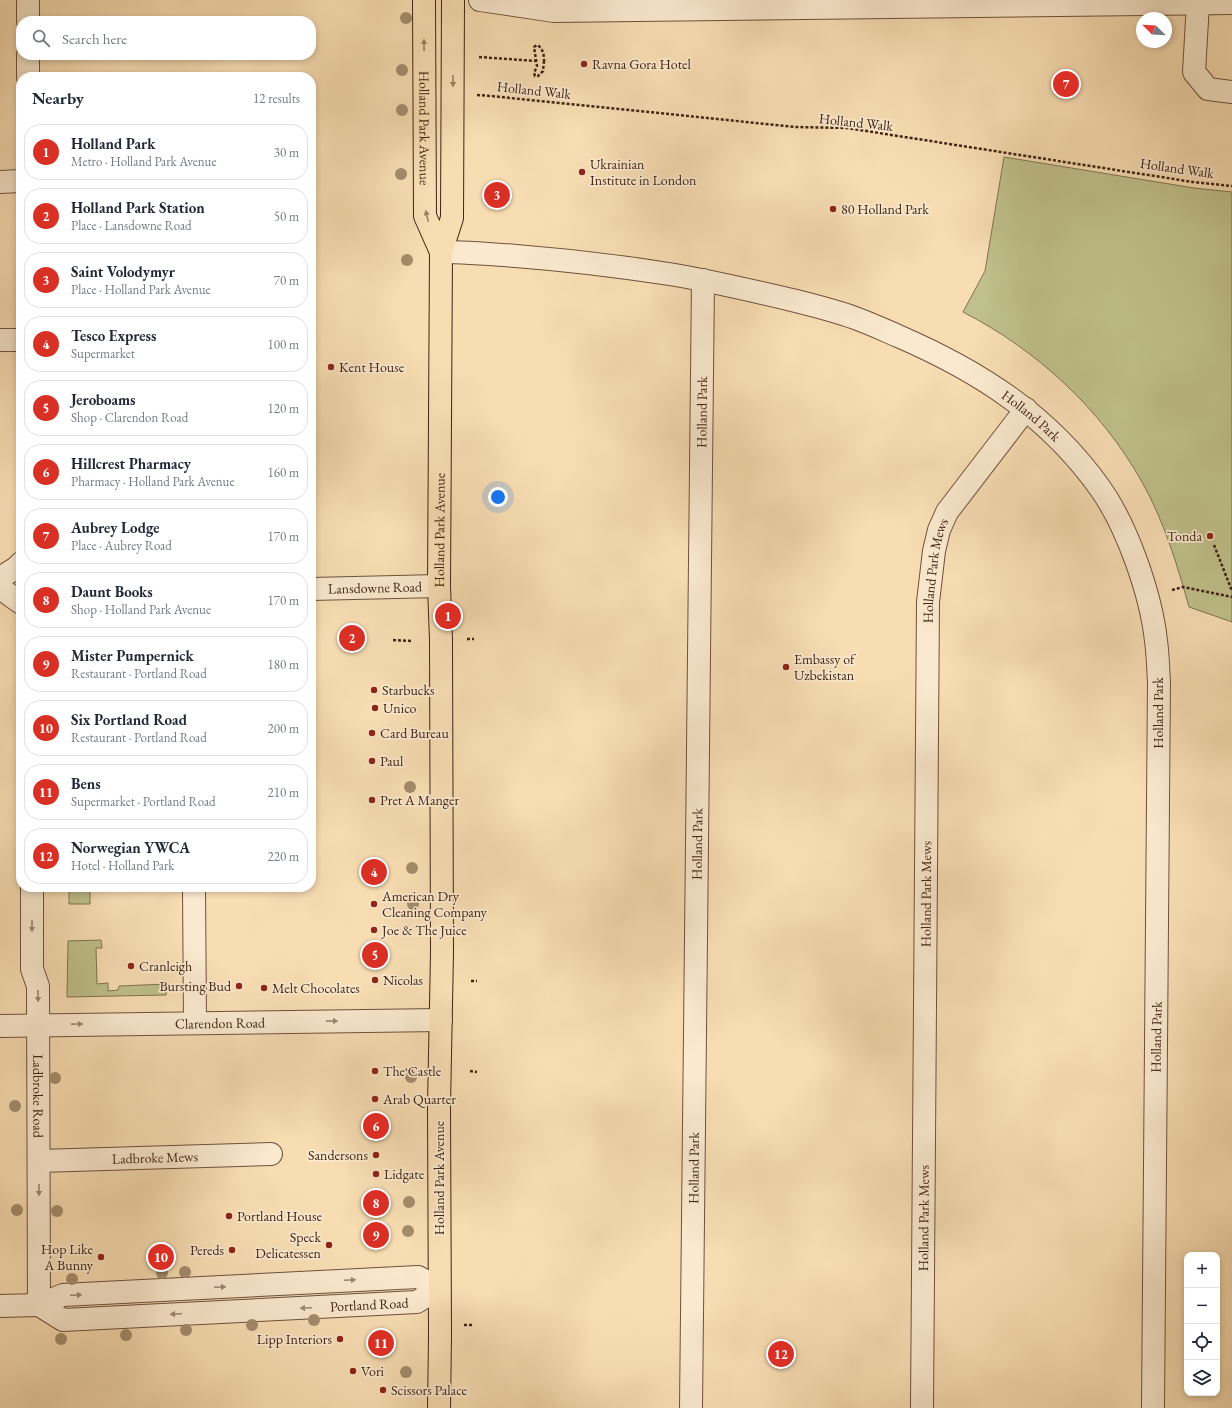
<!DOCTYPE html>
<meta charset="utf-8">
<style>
:root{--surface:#fff;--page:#f2f2f3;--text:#1f2937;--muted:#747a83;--line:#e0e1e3;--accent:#d93025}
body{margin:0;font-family:"EB Garamond",serif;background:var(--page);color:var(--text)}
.controls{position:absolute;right:12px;bottom:12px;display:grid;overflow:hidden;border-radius:8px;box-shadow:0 2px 6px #0003}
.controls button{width:36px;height:36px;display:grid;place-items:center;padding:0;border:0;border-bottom:1px solid var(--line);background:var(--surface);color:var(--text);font:20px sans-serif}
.compass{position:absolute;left:1136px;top:12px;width:36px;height:36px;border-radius:50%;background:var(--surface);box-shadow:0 2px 6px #0003;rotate:294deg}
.you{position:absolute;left:498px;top:497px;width:14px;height:14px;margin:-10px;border:3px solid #fff;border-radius:50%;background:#1a73e8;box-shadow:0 0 0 6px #1a73e833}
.badge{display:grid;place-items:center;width:26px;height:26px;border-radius:50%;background:var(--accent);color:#fff;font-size:13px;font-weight:700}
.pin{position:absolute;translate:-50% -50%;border:2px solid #fff;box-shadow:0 1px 4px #0006}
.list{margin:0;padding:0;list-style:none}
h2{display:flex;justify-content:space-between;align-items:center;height:52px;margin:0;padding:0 16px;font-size:17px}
h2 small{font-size:13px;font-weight:400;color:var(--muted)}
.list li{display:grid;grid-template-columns:26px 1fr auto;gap:12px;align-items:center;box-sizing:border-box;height:56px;margin:0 8px 8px;padding:0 8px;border:1px solid var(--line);border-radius:16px}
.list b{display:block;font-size:15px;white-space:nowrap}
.list p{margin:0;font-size:13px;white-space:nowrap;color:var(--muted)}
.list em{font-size:13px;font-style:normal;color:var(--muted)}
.icon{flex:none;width:22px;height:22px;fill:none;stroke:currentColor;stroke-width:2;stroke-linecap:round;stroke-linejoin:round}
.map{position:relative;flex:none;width:1232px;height:1408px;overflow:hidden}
.search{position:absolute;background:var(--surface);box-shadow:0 2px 6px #0003;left:16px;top:16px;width:300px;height:44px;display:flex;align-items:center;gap:10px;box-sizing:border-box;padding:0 14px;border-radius:16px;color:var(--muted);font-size:15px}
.panel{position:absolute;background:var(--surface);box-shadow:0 2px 6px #0003;left:16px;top:72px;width:300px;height:820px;border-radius:16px}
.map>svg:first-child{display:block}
.green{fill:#bfc08b;stroke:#807250}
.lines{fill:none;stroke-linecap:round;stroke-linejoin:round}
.minor-casing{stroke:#6e523c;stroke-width:24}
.major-casing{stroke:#402415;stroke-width:24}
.path{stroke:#402415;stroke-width:2.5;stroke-dasharray:3 2;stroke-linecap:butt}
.minor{stroke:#fae9ce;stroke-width:22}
.major{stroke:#f8ddb3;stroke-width:22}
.tree{fill:#a48d6c}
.oneway{fill:#9c8064}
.oneway2{fill:#9d8672}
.poi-dot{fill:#8f2418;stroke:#fae9ce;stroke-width:1.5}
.labels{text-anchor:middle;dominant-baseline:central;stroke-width:3.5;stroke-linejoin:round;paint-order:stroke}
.poi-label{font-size:14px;fill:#402415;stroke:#fae9ce;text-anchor:start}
.street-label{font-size:14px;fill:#402415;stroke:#fae9ce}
</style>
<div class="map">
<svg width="1232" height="1408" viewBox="0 0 1232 1408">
<rect width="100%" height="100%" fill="#f8ddb3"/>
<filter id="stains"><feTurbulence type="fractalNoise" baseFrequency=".005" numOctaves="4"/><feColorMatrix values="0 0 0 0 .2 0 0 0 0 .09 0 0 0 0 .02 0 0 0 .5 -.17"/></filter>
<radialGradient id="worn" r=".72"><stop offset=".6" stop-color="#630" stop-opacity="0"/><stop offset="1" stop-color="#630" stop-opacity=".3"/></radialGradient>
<path class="green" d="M 1004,157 L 1194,188 L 1232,192 L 1232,622 L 1189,607 C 1177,564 1164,521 1142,482 C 1101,409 1037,350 963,312 L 985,271 Z
M 69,887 L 90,887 L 90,904 L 69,904 Z
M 101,940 L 102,948 L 96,948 L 97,984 L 108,983 L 108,991 L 118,990 L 119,986 L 167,984 L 166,995 L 67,997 L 68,941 Z"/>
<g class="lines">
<defs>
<g id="minor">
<path d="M 28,0 L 28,21"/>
<path d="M 480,0 L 554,11 L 1232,3"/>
<path d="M 1198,3 L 1194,72 L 1208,89 L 1232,92"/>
<path d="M 28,55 L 28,77"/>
<path d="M 0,182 L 21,181"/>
<path id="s1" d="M 441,252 C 466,252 491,254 516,256 C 567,260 618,266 669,274 C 712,281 754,291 796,301 C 816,306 836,311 855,318 C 869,323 884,330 898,336 C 979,371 1048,415 1100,488 C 1127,526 1151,594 1156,641 C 1158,654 1158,669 1159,682 L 1153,1408"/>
<path d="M 0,340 L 21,340"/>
<path d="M 0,578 L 16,568 L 21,563"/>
<path d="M 0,588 L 21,603"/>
<path id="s2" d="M 311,589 L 439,586"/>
<path id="s3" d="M 32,887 L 32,969 L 38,986 L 39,1305"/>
<path d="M 194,887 L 195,1022"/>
<path id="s4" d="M 0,1026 L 441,1020"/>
<path id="s5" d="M 39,1161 L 271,1154"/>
<path id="s6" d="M 39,1305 L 63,1320 L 417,1302 L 439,1288"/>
<path d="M 0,1306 L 39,1305 L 63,1295 L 418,1277 L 439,1288"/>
<path id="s7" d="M 691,1408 L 703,280"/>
<path id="s8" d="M 922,1408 L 928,602 L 934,551 L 939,530 L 947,512 L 1026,409"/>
</g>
<g id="major">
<path id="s9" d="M 424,0 L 425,216 L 441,252"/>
<path id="s10" d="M 439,1408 L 440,1336 L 439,1106 L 442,953 L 441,640 L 439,586 L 441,252 L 452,218 L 453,0"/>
</g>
</defs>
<use href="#minor" class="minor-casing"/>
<use href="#major" class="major-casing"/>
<path class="path" d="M 479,57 L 536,61
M 544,61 L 543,71 L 538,76 L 535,76 L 534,73 L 537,66 L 534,47 L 537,45 C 543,48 544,55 544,61 L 547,61
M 477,95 L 491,96 L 796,127 L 847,128 L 1193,182 L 1232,186
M 1214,545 L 1232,591
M 1172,590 L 1183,587 L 1232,597
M 467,639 L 474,639
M 393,640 L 411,641
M 471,981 L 477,981
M 407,983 L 416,982
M 405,1070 L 414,1071
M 470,1071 L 477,1072
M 464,1325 L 474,1325"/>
<use href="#minor" class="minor"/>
<use href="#major" class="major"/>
</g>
<g class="tree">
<circle cx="406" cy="18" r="6"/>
<circle cx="402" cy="70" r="6"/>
<circle cx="402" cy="110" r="6"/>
<circle cx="401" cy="174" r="6"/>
<circle cx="407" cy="260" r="6"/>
<circle cx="410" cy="787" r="6"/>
<circle cx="412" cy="868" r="6"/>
<circle cx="413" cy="904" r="6"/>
<circle cx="411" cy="1077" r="6"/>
<circle cx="55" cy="1078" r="6"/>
<circle cx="15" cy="1106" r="6"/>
<circle cx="409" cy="1202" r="6"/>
<circle cx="17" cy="1210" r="6"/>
<circle cx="57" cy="1211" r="6"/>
<circle cx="408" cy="1231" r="6"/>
<circle cx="185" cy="1272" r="6"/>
<circle cx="162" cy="1273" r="6"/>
<circle cx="72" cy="1279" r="6"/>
<circle cx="314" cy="1320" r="6"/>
<circle cx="252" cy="1325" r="6"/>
<circle cx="186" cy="1330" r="6"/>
<circle cx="126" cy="1335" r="6"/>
<circle cx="61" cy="1339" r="6"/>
<circle cx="406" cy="1372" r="6"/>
</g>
<defs><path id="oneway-solid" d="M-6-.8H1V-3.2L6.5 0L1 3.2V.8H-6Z"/></defs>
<g class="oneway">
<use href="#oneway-solid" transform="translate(424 45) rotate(-90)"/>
<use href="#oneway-solid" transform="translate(453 81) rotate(90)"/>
<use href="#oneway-solid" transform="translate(427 216) rotate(-103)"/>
</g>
<g class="oneway2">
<use href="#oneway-solid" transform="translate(32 926) rotate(90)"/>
<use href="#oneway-solid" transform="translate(38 996) rotate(89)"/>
<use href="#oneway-solid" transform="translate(332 1021) rotate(-1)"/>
<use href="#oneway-solid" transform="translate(77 1024) rotate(-1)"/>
<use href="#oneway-solid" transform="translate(39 1190) rotate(90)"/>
<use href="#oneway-solid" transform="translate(350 1280) rotate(-3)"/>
<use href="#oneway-solid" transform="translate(220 1287) rotate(-3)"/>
<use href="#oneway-solid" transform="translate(76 1295) rotate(-3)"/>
<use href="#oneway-solid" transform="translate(306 1308) rotate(177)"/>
<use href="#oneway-solid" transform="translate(176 1314) rotate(177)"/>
</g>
<g class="poi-dot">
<circle cx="584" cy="64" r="4"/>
<circle cx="582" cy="172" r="4"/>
<circle cx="833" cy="209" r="4"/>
<circle cx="331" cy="367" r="4"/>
<circle cx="1210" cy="536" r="4"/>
<circle cx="786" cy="667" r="4"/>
<circle cx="374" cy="690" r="4"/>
<circle cx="375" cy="708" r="4"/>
<circle cx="372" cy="733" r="4"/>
<circle cx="372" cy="761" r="4"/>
<circle cx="372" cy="800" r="4"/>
<circle cx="374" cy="904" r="4"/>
<circle cx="374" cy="930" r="4"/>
<circle cx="131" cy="966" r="4"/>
<circle cx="375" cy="980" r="4"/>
<circle cx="239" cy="986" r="4"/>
<circle cx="264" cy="988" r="4"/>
<circle cx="375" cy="1071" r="4"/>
<circle cx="375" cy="1099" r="4"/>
<circle cx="376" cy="1155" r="4"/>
<circle cx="376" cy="1174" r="4"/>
<circle cx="229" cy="1216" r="4"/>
<circle cx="329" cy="1245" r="4"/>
<circle cx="232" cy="1250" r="4"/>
<circle cx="101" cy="1257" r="4"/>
<circle cx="340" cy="1339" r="4"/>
<circle cx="353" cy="1371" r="4"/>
<circle cx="383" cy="1390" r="4"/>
</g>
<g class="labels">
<g class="poi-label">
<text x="592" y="64">Ravna Gora Hotel</text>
<text x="590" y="164">Ukrainian<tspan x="590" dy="16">Institute in London</tspan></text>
<text x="841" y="209">80 Holland Park</text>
<text x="339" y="367">Kent House</text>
<text x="1202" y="536" text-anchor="end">Tonda</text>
<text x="794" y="659">Embassy of<tspan x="794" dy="16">Uzbekistan</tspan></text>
<text x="382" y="690">Starbucks</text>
<text x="383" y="708">Unico</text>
<text x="380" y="733">Card Bureau</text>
<text x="380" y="761">Paul</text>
<text x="380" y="800">Pret A Manger</text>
<text x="382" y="896">American Dry<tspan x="382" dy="16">Cleaning Company</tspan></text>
<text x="382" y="930">Joe &amp; The Juice</text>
<text x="139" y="966">Cranleigh</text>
<text x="383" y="980">Nicolas</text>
<text x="231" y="986" text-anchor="end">Bursting Bud</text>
<text x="272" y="988">Melt Chocolates</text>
<text x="383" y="1071">The Castle</text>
<text x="383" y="1099">Arab Quarter</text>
<text x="368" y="1155" text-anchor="end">Sandersons</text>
<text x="384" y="1174">Lidgate</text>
<text x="237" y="1216">Portland House</text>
<text x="321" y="1237" text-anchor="end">Speck<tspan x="321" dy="16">Delicatessen</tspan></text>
<text x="93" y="1249" text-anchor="end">Hop Like<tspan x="93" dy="16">A Bunny</tspan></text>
<text x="224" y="1250" text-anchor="end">Pereds</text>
<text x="332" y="1339" text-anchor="end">Lipp Interiors</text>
<text x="361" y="1371">Vori</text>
<text x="391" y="1390">Scissors Palace</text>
</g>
<g class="street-label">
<text transform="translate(534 90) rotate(6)">Holland Walk</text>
<text transform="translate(856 122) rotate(6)">Holland Walk</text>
<text stroke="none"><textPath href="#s9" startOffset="128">Holland Park Avenue</textPath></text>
<text transform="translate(1177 168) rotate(8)">Holland Walk</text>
<text stroke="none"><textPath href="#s7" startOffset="996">Holland Park</textPath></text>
<text stroke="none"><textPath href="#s1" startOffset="623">Holland Park</textPath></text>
<text stroke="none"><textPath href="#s10" startOffset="878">Holland Park Avenue</textPath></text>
<text stroke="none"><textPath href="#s8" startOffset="838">Holland Park Mews</textPath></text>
<text stroke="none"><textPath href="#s2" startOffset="64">Lansdowne Road</textPath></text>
<text transform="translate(1158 713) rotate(-90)">Holland Park</text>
<text stroke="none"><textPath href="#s7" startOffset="564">Holland Park</textPath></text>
<text stroke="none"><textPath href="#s8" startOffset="514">Holland Park Mews</textPath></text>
<text stroke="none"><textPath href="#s4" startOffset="220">Clarendon Road</textPath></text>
<text transform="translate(1156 1037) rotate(-89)">Holland Park</text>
<text stroke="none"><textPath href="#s3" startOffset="210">Ladbroke Road</textPath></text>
<text stroke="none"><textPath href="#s5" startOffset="116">Ladbroke Mews</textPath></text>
<text stroke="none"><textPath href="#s7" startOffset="240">Holland Park</textPath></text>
<text transform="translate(439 1178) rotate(-90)">Holland Park Avenue</text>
<text stroke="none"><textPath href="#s8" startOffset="190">Holland Park Mews</textPath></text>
<text stroke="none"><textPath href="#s6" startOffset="335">Portland Road</textPath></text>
</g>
</g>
<rect width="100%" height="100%" filter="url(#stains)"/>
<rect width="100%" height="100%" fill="url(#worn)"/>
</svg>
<div class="controls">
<button>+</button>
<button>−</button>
<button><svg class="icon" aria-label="locate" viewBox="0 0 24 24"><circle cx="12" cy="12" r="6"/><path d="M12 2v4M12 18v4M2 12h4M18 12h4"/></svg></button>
<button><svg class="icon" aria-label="layers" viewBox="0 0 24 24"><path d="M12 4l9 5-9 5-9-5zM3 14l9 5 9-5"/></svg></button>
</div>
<svg class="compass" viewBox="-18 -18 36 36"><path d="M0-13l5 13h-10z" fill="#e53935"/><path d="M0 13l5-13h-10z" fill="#747a83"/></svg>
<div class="you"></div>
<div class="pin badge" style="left:448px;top:616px">1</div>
<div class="pin badge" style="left:352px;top:638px">2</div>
<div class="pin badge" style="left:497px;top:195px">3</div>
<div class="pin badge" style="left:374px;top:872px">4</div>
<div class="pin badge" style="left:375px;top:955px">5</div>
<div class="pin badge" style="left:376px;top:1126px">6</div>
<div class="pin badge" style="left:1066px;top:84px">7</div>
<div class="pin badge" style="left:376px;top:1203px">8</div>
<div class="pin badge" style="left:376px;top:1235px">9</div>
<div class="pin badge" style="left:161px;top:1257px">10</div>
<div class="pin badge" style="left:381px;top:1343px">11</div>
<div class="pin badge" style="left:781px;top:1354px">12</div>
<div class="search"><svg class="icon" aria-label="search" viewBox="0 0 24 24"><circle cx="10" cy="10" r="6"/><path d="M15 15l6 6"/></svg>Search here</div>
<section class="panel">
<h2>Nearby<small>12 results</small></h2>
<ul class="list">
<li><span class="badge">1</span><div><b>Holland Park</b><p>Metro · Holland Park Avenue</p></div><em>30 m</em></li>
<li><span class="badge">2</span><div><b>Holland Park Station</b><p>Place · Lansdowne Road</p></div><em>50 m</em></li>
<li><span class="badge">3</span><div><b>Saint Volodymyr</b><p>Place · Holland Park Avenue</p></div><em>70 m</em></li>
<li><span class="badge">4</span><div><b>Tesco Express</b><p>Supermarket</p></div><em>100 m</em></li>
<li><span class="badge">5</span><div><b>Jeroboams</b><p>Shop · Clarendon Road</p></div><em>120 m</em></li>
<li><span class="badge">6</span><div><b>Hillcrest Pharmacy</b><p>Pharmacy · Holland Park Avenue</p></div><em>160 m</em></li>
<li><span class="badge">7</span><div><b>Aubrey Lodge</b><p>Place · Aubrey Road</p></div><em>170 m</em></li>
<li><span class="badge">8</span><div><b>Daunt Books</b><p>Shop · Holland Park Avenue</p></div><em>170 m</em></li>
<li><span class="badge">9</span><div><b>Mister Pumpernick</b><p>Restaurant · Portland Road</p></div><em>180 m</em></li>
<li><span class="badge">10</span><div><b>Six Portland Road</b><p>Restaurant · Portland Road</p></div><em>200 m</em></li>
<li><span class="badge">11</span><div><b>Bens</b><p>Supermarket · Portland Road</p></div><em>210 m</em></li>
<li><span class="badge">12</span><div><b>Norwegian YWCA</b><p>Hotel · Holland Park</p></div><em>220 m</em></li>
</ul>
</section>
</div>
